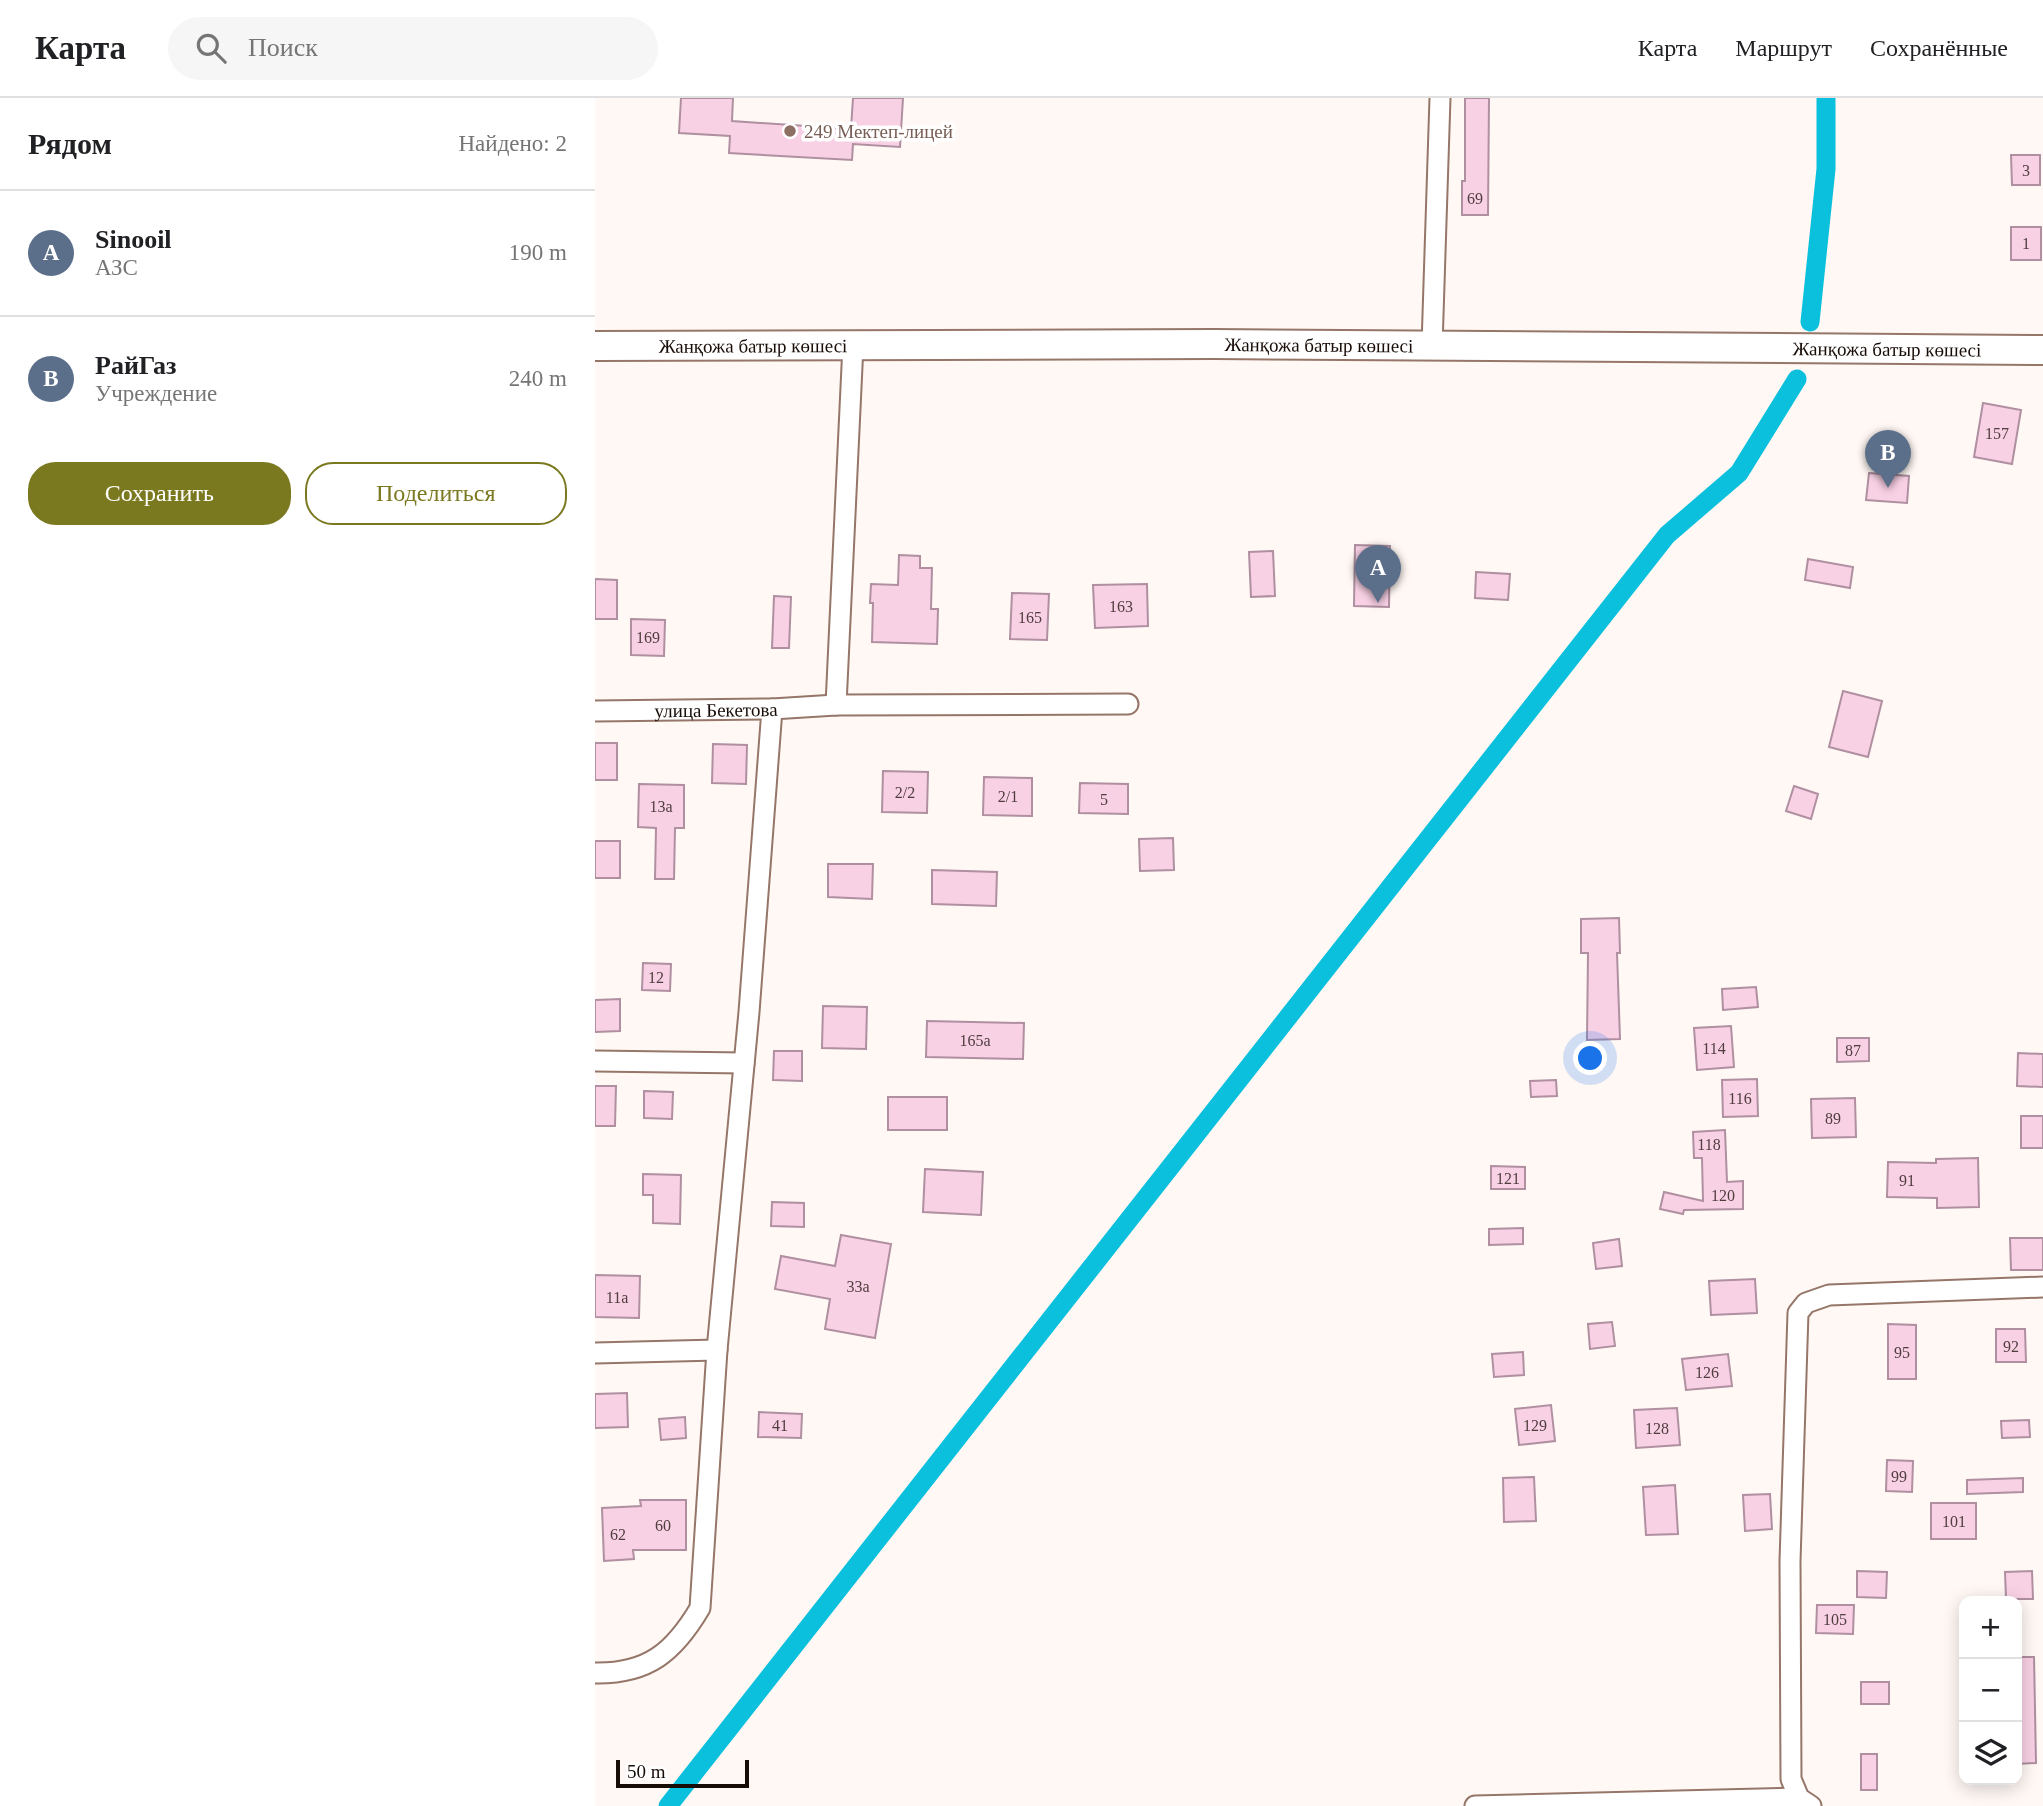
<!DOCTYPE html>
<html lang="ru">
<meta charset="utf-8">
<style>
:root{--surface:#fff;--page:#f6f6f6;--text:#202124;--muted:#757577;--line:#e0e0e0;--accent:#7b7920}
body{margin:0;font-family:"Times New Roman",serif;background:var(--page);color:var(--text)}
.controls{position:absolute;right:21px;bottom:21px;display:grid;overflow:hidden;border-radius:14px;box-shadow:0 4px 18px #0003}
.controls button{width:63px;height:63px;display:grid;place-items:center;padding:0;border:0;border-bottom:2px solid var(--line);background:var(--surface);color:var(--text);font:35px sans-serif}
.scale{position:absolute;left:21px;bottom:18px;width:133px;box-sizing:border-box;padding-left:7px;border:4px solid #180c07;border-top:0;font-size:19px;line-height:24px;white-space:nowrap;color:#180c07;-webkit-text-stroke:5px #fff;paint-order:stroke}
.you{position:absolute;left:996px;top:961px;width:24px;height:24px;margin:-18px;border:5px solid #fff;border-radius:50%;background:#1a73e8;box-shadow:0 0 0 10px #1a73e833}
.badge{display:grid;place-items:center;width:46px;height:46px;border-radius:50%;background:var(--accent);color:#fff;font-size:23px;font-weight:700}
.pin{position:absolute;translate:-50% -58px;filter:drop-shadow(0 2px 4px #0008)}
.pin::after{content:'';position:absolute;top:37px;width:24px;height:21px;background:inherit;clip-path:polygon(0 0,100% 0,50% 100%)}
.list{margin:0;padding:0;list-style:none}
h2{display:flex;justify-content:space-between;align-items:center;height:91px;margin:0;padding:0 28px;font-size:30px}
h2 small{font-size:23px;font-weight:400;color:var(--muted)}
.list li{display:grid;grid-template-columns:46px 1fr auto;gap:21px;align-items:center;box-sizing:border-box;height:126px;padding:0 28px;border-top:2px solid var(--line)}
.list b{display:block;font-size:26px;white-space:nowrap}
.list p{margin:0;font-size:23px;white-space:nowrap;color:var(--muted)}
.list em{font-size:23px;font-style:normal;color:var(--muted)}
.actions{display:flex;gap:14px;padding:21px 28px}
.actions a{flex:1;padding:16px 0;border:2px solid var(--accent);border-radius:28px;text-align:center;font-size:24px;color:var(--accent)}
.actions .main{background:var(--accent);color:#fff}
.icon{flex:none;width:38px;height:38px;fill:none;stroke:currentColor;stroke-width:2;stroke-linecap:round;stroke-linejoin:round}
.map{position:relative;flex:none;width:1448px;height:1708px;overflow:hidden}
header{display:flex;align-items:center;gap:42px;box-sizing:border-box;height:98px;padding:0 35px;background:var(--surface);border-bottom:2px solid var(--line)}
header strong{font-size:33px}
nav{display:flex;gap:38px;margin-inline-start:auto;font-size:24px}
.search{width:490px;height:63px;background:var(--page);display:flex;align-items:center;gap:18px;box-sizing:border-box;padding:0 24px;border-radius:38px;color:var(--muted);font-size:26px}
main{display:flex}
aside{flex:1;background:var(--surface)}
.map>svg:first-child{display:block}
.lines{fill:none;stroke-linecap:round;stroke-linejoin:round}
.canal{stroke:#0ac0dc;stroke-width:19}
.building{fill:#f9d1e5;stroke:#af8fa0;stroke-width:2}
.street-casing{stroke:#957668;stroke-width:23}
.secondary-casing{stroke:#957668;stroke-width:32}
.street{stroke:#fff;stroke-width:19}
.secondary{stroke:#fff;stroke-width:28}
.education-dot{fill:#8d6e63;stroke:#fff;stroke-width:2.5}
.labels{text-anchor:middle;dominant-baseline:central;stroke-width:7;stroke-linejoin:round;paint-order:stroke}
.number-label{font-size:16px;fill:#503d3e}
.education-label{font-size:19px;fill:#785e54;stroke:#fff;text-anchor:start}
.street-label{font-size:19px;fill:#180c07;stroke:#fff}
</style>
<header>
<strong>Карта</strong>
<div class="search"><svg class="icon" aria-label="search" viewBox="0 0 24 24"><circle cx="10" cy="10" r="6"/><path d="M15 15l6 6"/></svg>Поиск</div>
<nav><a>Карта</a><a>Маршрут</a><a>Сохранённые</a></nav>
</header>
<main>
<aside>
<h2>Рядом<small>Найдено: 2</small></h2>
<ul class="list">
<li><span class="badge" style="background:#5c6f8a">A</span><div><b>Sinooil</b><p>АЗС</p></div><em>190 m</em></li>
<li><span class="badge" style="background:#5c6f8a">B</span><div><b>РайГаз</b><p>Учреждение</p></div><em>240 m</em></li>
</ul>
<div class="actions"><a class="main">Сохранить</a><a>Поделиться</a></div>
</aside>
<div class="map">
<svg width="1448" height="1708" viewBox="0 0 1448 1708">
<rect width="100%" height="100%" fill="#fff8f5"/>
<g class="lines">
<path class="canal" d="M 1215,224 L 1231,71 L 1231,0
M 73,1708 L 1072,437 L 1144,375 L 1202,281"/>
</g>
<path class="building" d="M 86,0 L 138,0 L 137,23 L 256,31 L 258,0 L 308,0 L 305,49 L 258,46 L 257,62 L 134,55 L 135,38 L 84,35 Z
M 870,0 L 894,0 L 893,117 L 867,117 L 867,83 L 870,83 Z
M 1416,57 L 1445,57 L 1445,87 L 1417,87 Z
M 1416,129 L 1446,129 L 1446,162 L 1416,162 Z
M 1388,305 L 1426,312 L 1417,366 L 1379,359 Z
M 1274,375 L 1314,378 L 1312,405 L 1271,402 Z
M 760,447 L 795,448 L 794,509 L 759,508 Z
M 678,453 L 680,498 L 656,499 L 654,454 Z
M 304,457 L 325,458 L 325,470 L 337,470 L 336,511 L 343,511 L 342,546 L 277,544 L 278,505 L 275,505 L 276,486 L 303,487 Z
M 1213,461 L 1258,469 L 1255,490 L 1210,482 Z
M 881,474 L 915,476 L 913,502 L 880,500 Z
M 0,481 L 22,482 L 22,521 L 0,521 Z
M 552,486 L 553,528 L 500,530 L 498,487 Z
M 417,495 L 454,496 L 452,542 L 415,541 Z
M 179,498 L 196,499 L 194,550 L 177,550 Z
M 36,521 L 70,522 L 69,558 L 36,557 Z
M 1248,593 L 1287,603 L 1273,659 L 1234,649 Z
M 0,645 L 22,645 L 22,682 L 0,682 Z
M 118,646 L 152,647 L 151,686 L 117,685 Z
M 288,673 L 333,674 L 332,715 L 287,714 Z
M 389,679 L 437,680 L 437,718 L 388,717 Z
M 485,685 L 533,686 L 533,716 L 484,715 Z
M 44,686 L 89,687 L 89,730 L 80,730 L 79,781 L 60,781 L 61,730 L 43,729 Z
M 1199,688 L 1223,696 L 1216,721 L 1191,713 Z
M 578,740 L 579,772 L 545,773 L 544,741 Z
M 0,743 L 25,743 L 25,780 L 0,780 Z
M 233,766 L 278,766 L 277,801 L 233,799 Z
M 337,772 L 402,774 L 401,808 L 337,806 Z
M 1024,820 L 1025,855 L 1022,855 L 1025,941 L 992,942 L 993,855 L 986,855 L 986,821 Z
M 48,865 L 76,866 L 75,893 L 47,892 Z
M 1161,889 L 1163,909 L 1128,912 L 1127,891 Z
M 25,901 L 25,933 L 0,934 L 0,902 Z
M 228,908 L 272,909 L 271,951 L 227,950 Z
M 332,923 L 429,925 L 428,961 L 331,959 Z
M 1136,928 L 1139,969 L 1102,972 L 1099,930 Z
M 1242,940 L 1274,940 L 1274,963 L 1242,964 Z
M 179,953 L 207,953 L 207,983 L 178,982 Z
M 1423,955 L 1448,956 L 1448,989 L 1422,988 Z
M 1162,981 L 1163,1018 L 1128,1019 L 1127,982 Z
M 961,982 L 962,998 L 936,999 L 935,983 Z
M 0,988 L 21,988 L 20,1028 L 0,1028 Z
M 49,993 L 78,994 L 77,1021 L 49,1020 Z
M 293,999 L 352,999 L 352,1032 L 293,1032 Z
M 1260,1000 L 1261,1039 L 1217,1040 L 1216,1001 Z
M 1426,1018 L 1448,1018 L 1448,1050 L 1426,1050 Z
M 1130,1032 L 1132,1084 L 1148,1083 L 1148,1111 L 1089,1112 L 1088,1116 L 1065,1111 L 1069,1094 L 1108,1103 L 1107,1060 L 1099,1060 L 1098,1034 Z
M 1383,1060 L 1384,1109 L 1342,1110 L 1342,1100 L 1292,1099 L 1293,1064 L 1341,1065 L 1341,1061 Z
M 896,1068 L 930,1069 L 930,1091 L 896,1091 Z
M 330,1071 L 388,1074 L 386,1117 L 328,1114 Z
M 48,1076 L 86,1077 L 85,1126 L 58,1125 L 58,1097 L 48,1097 Z
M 177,1104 L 209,1105 L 209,1129 L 176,1128 Z
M 928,1130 L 928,1146 L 894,1147 L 894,1131 Z
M 246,1137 L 296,1146 L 280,1240 L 230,1231 L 235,1201 L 180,1191 L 186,1158 L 240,1168 Z
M 1415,1140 L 1448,1140 L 1448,1172 L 1416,1172 Z
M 1024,1141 L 1027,1168 L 1001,1171 L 998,1145 Z
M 0,1177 L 45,1178 L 44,1220 L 0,1219 Z
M 1160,1181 L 1162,1215 L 1116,1217 L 1114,1183 Z
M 1017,1224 L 1020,1248 L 995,1251 L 993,1226 Z
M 1293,1226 L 1321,1227 L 1321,1281 L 1293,1281 Z
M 1401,1231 L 1430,1231 L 1431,1264 L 1401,1264 Z
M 928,1254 L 929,1277 L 899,1279 L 897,1256 Z
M 1133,1256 L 1137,1288 L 1091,1292 L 1087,1261 Z
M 32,1295 L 33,1329 L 0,1330 L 0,1296 Z
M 956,1307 L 960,1343 L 924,1347 L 920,1311 Z
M 1082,1310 L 1085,1347 L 1041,1350 L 1039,1312 Z
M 164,1314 L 207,1316 L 206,1340 L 163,1339 Z
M 90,1319 L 91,1340 L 66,1342 L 64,1321 Z
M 1434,1322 L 1435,1339 L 1407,1340 L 1406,1323 Z
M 1292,1362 L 1318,1363 L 1317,1394 L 1291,1393 Z
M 939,1379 L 941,1423 L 909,1424 L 908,1380 Z
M 1428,1380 L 1428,1394 L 1372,1396 L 1372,1382 Z
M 1080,1387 L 1083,1436 L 1051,1437 L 1048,1389 Z
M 1175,1396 L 1177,1431 L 1150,1433 L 1148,1397 Z
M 45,1402 L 91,1402 L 91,1452 L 38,1452 L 39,1461 L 9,1463 L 7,1410 L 46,1408 Z
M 1336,1405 L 1381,1405 L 1381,1441 L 1336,1441 Z
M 1262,1473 L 1292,1474 L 1291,1500 L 1262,1499 Z
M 1437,1473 L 1438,1501 L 1411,1501 L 1410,1474 Z
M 1222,1507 L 1259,1507 L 1258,1536 L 1221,1535 Z
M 1422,1559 L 1439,1559 L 1441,1665 L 1422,1666 Z
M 1266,1584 L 1294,1584 L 1294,1606 L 1266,1606 Z
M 1266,1656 L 1282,1656 L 1282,1692 L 1266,1692 Z"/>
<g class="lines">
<defs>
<g id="street">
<path d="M 837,248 L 845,0"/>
<path d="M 241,607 L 258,247"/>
<path id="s1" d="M 0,613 L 177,611 L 241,607 L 533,606"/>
<path d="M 0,963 L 149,965"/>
<path d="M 0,1255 L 122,1252"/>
<path d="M 0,1575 C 53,1576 79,1554 105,1510 L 122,1252 L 154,914 L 177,611"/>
<path d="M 880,1708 L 1204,1700"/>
<path d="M 1216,1708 L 1204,1700 L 1196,1681 L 1195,1463 L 1203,1215 L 1211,1205 L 1234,1197 L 1448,1189"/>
</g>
<g id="secondary">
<path id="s2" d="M 0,248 L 619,246 L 1448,252"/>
</g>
</defs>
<use href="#street" class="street-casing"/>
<use href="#secondary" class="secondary-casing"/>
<use href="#street" class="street"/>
<use href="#secondary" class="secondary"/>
</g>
<circle class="education-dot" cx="195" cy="33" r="7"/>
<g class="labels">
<g class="number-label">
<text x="1431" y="72">3</text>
<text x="880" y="100">69</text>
<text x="1431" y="145">1</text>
<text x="1402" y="335">157</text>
<text x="526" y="508">163</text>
<text x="435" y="519">165</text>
<text x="53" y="539">169</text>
<text x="310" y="694">2/2</text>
<text x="413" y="698">2/1</text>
<text x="509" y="701">5</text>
<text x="66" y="708">13а</text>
<text x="61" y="879">12</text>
<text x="380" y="942">165а</text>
<text x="1119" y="950">114</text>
<text x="1258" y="952">87</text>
<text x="1145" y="1000">116</text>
<text x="1238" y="1020">89</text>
<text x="1114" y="1046">118</text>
<text x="913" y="1080">121</text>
<text x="1312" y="1082">91</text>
<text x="1128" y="1097">120</text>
<text x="263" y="1188">33а</text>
<text x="22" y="1199">11а</text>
<text x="1416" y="1248">92</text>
<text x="1307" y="1254">95</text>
<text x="1112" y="1274">126</text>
<text x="185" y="1327">41</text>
<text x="940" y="1327">129</text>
<text x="1062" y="1330">128</text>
<text x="1304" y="1378">99</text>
<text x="1359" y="1423">101</text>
<text x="68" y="1427">60</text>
<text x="23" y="1436">62</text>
<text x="1240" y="1521">105</text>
</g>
<g class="education-label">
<text x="209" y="33">249 Мектеп-лицей</text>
</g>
<g class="street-label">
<text stroke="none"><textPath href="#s2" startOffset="158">Жанқожа батыр көшесі</textPath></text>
<text stroke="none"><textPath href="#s2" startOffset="724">Жанқожа батыр көшесі</textPath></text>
<text stroke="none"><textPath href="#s2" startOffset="1292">Жанқожа батыр көшесі</textPath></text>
<text stroke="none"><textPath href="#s1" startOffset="121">улица Бекетова</textPath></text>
</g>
</g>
</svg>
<div class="controls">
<button>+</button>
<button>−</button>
<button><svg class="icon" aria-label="layers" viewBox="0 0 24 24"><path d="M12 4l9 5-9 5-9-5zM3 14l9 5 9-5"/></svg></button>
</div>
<div class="scale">50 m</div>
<div class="you"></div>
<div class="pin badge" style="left:783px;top:505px;background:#5c6f8a">A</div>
<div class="pin badge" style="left:1293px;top:390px;background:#5c6f8a">B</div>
</div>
</main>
